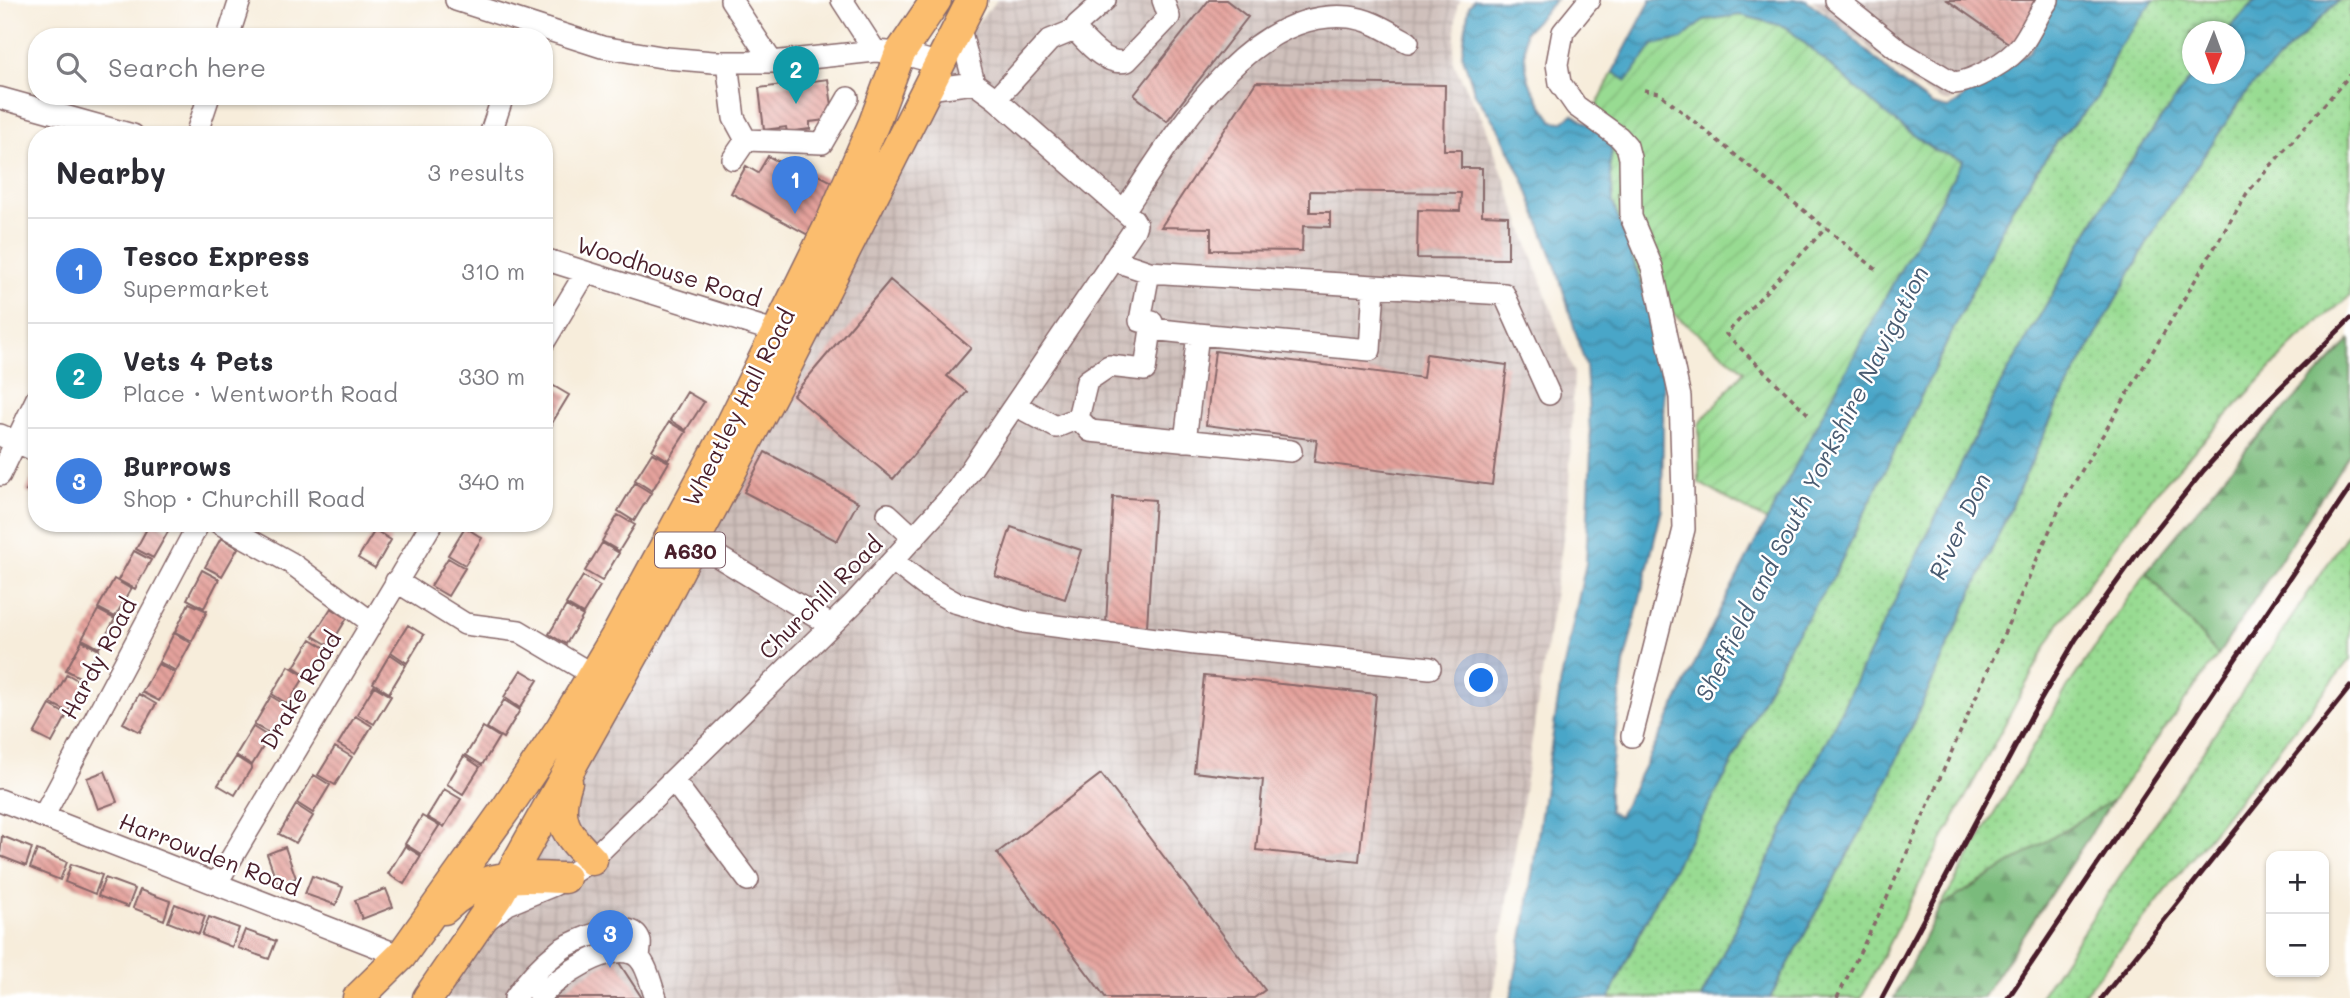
<!DOCTYPE html>
<meta charset="utf-8">
<style>
:root{--surface:#fff;--page:#f2f2f3;--text:#2b2b33;--muted:#7c7c81;--line:#e1e1e2;--accent:#2563eb}
body{margin:0;font-family:Mali,sans-serif;background:var(--page);color:var(--text)}
.controls{position:absolute;right:21px;bottom:21px;display:grid;overflow:hidden;border-radius:14px;box-shadow:0 2px 5px #0004}
.controls button{width:63px;height:63px;display:grid;place-items:center;padding:0;border:0;border-bottom:2px solid var(--line);background:var(--surface);color:var(--text);font:35px sans-serif}
.compass{position:absolute;left:2182px;top:21px;width:63px;height:63px;border-radius:50%;background:var(--surface);box-shadow:0 2px 5px #0004;rotate:181deg}
.you{position:absolute;left:1482px;top:681px;width:24px;height:24px;margin:-18px;border:5px solid #fff;border-radius:50%;background:#1a73e8;box-shadow:0 0 0 10px #1a73e833}
.badge{display:grid;place-items:center;width:46px;height:46px;border-radius:50%;background:var(--accent);color:#fff;font-size:23px;font-weight:700}
.pin{position:absolute;translate:-50% -58px;filter:drop-shadow(0 2px 4px #0008)}
.pin::after{content:'';position:absolute;top:37px;width:24px;height:21px;background:inherit;clip-path:polygon(0 0,100% 0,50% 100%)}
.list{margin:0;padding:0;list-style:none}
h2{display:flex;justify-content:space-between;align-items:center;height:91px;margin:0;padding:0 28px;font-size:30px}
h2 small{font-size:23px;font-weight:400;color:var(--muted)}
.list li{display:grid;grid-template-columns:46px 1fr auto;gap:21px;align-items:center;box-sizing:border-box;height:105px;padding:0 28px;border-top:2px solid var(--line)}
.list b{display:block;font-size:26px;white-space:nowrap}
.list p{margin:0;font-size:23px;white-space:nowrap;color:var(--muted)}
.list em{font-size:23px;font-style:normal;color:var(--muted)}
.icon{flex:none;width:38px;height:38px;fill:none;stroke:currentColor;stroke-width:2;stroke-linecap:round;stroke-linejoin:round}
.map{position:relative;flex:none;width:2350px;height:998px;overflow:hidden}
.search{position:absolute;background:var(--surface);box-shadow:0 2px 5px #0004;left:28px;top:28px;width:525px;height:77px;display:flex;align-items:center;gap:18px;box-sizing:border-box;padding:0 24px;border-radius:28px;color:var(--muted);font-size:26px}
.panel{position:absolute;background:var(--surface);box-shadow:0 2px 5px #0004;left:28px;top:126px;width:525px;height:406px;border-radius:28px}
.map>svg:first-child{display:block}
.industrial{fill:url(#industrial-grid)}
.grass{fill:url(#grass-dots);stroke:#717d5e;stroke-width:2}
.forest{fill:url(#forest-firs);stroke:#626d54;stroke-width:2}
.garden{fill:url(#garden-furrows);stroke:#717d5e;stroke-width:2}
.water{fill:url(#water-waves);stroke:#4a627a;stroke-width:2}
.building{fill:url(#building-back-hatch)}
.lines{fill:none;stroke-linecap:round;stroke-linejoin:round}
.minor-casing{stroke:#876769;stroke-width:24}
.highway-casing{stroke:#876769;stroke-width:33}
.path{stroke:#876769;stroke-width:3.5;stroke-dasharray:5 5;stroke-linecap:butt}
.minor{stroke:#fff;stroke-width:21}
.highway{stroke:#fbbd6e;stroke-width:30}
.rail{stroke:#4a1f2b;stroke-width:5}
.labels{text-anchor:middle;dominant-baseline:central;stroke-width:5;stroke-linejoin:round;paint-order:stroke}
.shield{fill:#fff;stroke:#80626b;stroke-width:2}
.shield-label{font-size:21px;font-weight:bold;fill:#4a1f2b}
.street-label{font-size:23px;fill:#4a1f2b;stroke:#fff}
.water-label{font-size:24px;font-style:italic;fill:#4a5c72;stroke:#fff}
</style>
<div class="map">
<svg width="2350" height="998" viewBox="0 0 2350 998">
<defs>
<pattern id="industrial-grid" width="8" height="8" patternUnits="userSpaceOnUse" patternTransform="scale(1.75)"><rect width="8" height="8" fill="#cfc0bb"/><path d="M0 4h8M4 0v8" fill="none" stroke="#b3a5a1"/></pattern>
<pattern id="grass-dots" width="8" height="8" patternUnits="userSpaceOnUse" patternTransform="scale(1.75)"><rect width="8" height="8" fill="#98db92"/><path d="M2 2h.1M6 6h.1" fill="none" stroke="#84bc7e" stroke-width="1.8" stroke-linecap="round"/></pattern>
<pattern id="forest-firs" width="22" height="20" patternUnits="userSpaceOnUse" patternTransform="scale(1.75)"><rect width="22" height="20" fill="#7abb7c"/><path d="M5 1l3.5 6h-7zM16 11l3.5 6h-7z" fill="#669766"/></pattern>
<pattern id="garden-furrows" width="10" height="10" patternUnits="userSpaceOnUse" patternTransform="scale(1.75)"><rect width="10" height="10" fill="#98db92"/><path d="M-1 1l2-2M0 10L10 0M9 11l2-2" fill="none" stroke="#84bc7e"/></pattern>
<pattern id="water-waves" width="16" height="10" patternUnits="userSpaceOnUse" patternTransform="scale(1.75)"><rect width="16" height="10" fill="#4aa6c8"/><path d="M0 5q4-4 8 0t8 0" fill="none" stroke="#4087a3"/></pattern>
<pattern id="building-back-hatch" width="6" height="6" patternUnits="userSpaceOnUse" patternTransform="scale(1.75)"><rect width="6" height="6" fill="#e5a39d"/><path d="M-1 5l2 2M0 0l6 6M5-1l2 2" fill="none" stroke="#bc8480"/></pattern>
</defs>
<rect width="100%" height="100%" fill="#fff"/>
<filter id="ink" filterUnits="userSpaceOnUse"><feTurbulence type="fractalNoise" baseFrequency=".0143" numOctaves="2"/><feDisplacementMap in="SourceGraphic" scale="14" xChannelSelector="R" yChannelSelector="G"/><feConvolveMatrix kernelMatrix="1 2 1 2 8 2 1 2 1" color-interpolation-filters="sRGB"/></filter>
<filter id="wash" filterUnits="userSpaceOnUse"><feTurbulence type="fractalNoise" baseFrequency=".00686" numOctaves="4" result="noise"/><feDisplacementMap in="SourceGraphic" scale="28" xChannelSelector="R" yChannelSelector="G"/><feGaussianBlur stdDeviation="1.57" result="paint"/><feColorMatrix in="noise" values="0 0 0 0 0 0 0 0 0 0 0 0 0 0 0 0 0 1.4 0 .05"/><feComposite in="paint" operator="in"/></filter>
<g filter="url(#wash)">
<rect width="100%" height="100%" fill="#f7eddb"/>
<path class="industrial" d="M 997,0 L 1461,0 L 1457,6 L 1453,62 L 1485,124 L 1574,373 L 1568,507 L 1492,998 L 428,998 L 941,64 Z
M 1812,0 L 2049,0 L 2027,47 L 1948,103 L 1915,86 Z"/>
<path class="grass" d="M 2154,0 L 2256,0 L 2227,31 L 2192,32 L 2193,74 L 2115,184 L 1999,387 L 1701,998 L 1609,998 L 1656,899 L 1726,775 L 1790,644 L 1834,576 L 2011,210 L 2057,141 L 2096,100 L 2118,48 Z
M 2339,0 L 2350,0 L 2350,296 L 2297,340 L 2158,490 L 2059,623 L 1928,867 L 1861,998 L 1770,998 L 1881,794 L 2056,408 L 2160,220 L 2249,89 Z
M 2350,530 L 2350,659 L 2081,998 L 2039,998 Z
M 2146,572 L 2218,655 L 2113,800 L 1940,907 L 2067,688 Z"/>
<path class="forest" d="M 2350,340 L 2350,453 L 2218,655 L 2146,572 L 2247,449 Z
M 2113,800 L 1982,998 L 1894,998 L 1940,907 Z"/>
<path class="garden" d="M 1741,15 L 1786,27 L 1934,150 L 1963,160 L 1892,285 L 1767,521 L 1699,483 L 1699,424 L 1744,371 L 1643,289 L 1613,203 L 1610,163 L 1613,141 L 1589,121 L 1613,72 L 1627,81 L 1653,44 L 1682,39 L 1703,20 Z"/>
<path class="water" d="M 1474,0 L 1556,0 L 1525,32 C 1523,75 1528,87 1553,121 L 1562,122 L 1573,114 L 1613,141 L 1610,163 L 1613,203 L 1643,289 L 1664,356 L 1662,509 L 1624,664 L 1609,788 L 1609,811 L 1619,816 L 1670,716 L 1721,608 L 1813,432 L 1892,285 L 1963,160 L 1934,150 L 1889,117 L 1786,27 L 1741,15 L 1704,20 L 1682,39 L 1653,45 L 1627,81 L 1613,72 L 1651,0 L 1806,0 L 1835,21 L 1899,81 L 1932,105 L 1948,109 L 1959,102 L 1968,92 L 2030,51 L 2049,8 L 2055,0 L 2154,0 L 2118,48 L 2096,100 L 2057,141 L 2011,210 L 1834,576 L 1790,644 L 1726,775 L 1656,899 L 1609,998 L 1511,998 L 1525,922 L 1561,680 L 1586,563 L 1591,450 L 1586,367 L 1557,270 L 1524,181 L 1499,129 L 1475,94 L 1462,54 L 1469,6 Z
M 2256,0 L 2339,0 L 2249,89 L 2160,220 L 2056,408 L 1881,794 L 1770,998 L 1701,998 L 1999,387 L 2115,184 L 2193,74 L 2234,74 L 2234,32 L 2227,31 Z"/>
<g id="blocks">
<path class="building" d="M 1209,0 L 1226,0 L 1248,17 L 1167,121 L 1134,95 Z
M 1947,0 L 2047,0 L 2014,47 Z
M 828,79 L 834,119 L 810,122 L 810,129 L 787,132 L 786,127 L 764,130 L 759,88 Z
M 1256,82 L 1445,85 L 1444,150 L 1461,150 L 1461,168 L 1482,168 L 1482,215 L 1508,216 L 1508,259 L 1417,258 L 1418,210 L 1460,211 L 1461,193 L 1310,191 L 1310,212 L 1330,212 L 1330,227 L 1303,226 L 1302,251 L 1211,250 L 1211,228 L 1161,227 Z
M 768,156 L 796,171 L 800,165 L 836,184 L 808,235 L 731,193 L 746,166 L 758,173 Z
M 890,280 L 971,348 L 947,376 L 967,392 L 893,479 L 793,395 Z
M 1215,351 L 1423,378 L 1426,354 L 1507,365 L 1492,485 L 1314,462 L 1317,440 L 1206,425 Z
M 552,385 L 569,395 L 552,423 L 544,418 L 544,399 Z
M 687,392 L 704,402 L 686,430 L 670,420 Z
M 544,421 L 552,425 L 544,438 Z
M 669,422 L 686,432 L 668,460 L 652,450 Z
M 765,452 L 858,502 L 837,541 L 744,492 Z
M 652,453 L 669,462 L 652,491 L 635,480 Z
M 37,468 L 37,497 L 26,491 Z
M 635,483 L 651,493 L 634,521 L 618,511 Z
M 1113,497 L 1155,500 L 1147,626 L 1106,624 Z
M 618,515 L 635,525 L 619,551 L 602,541 Z
M 150,523 L 157,523 L 169,530 L 153,558 L 136,549 Z
M 465,527 L 482,538 L 465,565 L 448,555 Z
M 1011,527 L 1081,550 L 1065,599 L 995,576 Z
M 375,530 L 391,540 L 375,568 L 358,558 Z
M 221,538 L 238,548 L 222,576 L 205,567 Z
M 602,543 L 619,553 L 602,581 L 585,571 Z
M 134,551 L 151,560 L 135,589 L 118,580 Z
M 448,558 L 465,568 L 448,596 L 431,586 Z
M 202,570 L 219,579 L 204,608 L 187,599 Z
M 583,576 L 600,586 L 583,614 L 566,604 Z
M 114,579 L 131,589 L 115,617 L 98,608 Z
M 189,603 L 207,611 L 192,641 L 175,632 Z
M 566,606 L 583,616 L 566,644 L 549,634 Z
M 331,608 L 347,618 L 330,646 L 313,636 Z
M 98,610 L 115,619 L 99,648 L 82,639 Z
M 408,625 L 424,635 L 407,663 L 391,652 Z
M 174,633 L 191,643 L 176,671 L 159,662 Z
M 311,639 L 327,649 L 310,677 L 294,667 Z
M 82,641 L 99,650 L 83,679 L 66,670 Z
M 390,654 L 406,665 L 389,693 L 373,683 Z
M 158,664 L 175,673 L 159,701 L 142,692 Z
M 289,666 L 305,676 L 288,704 L 272,694 Z
M 521,670 L 538,680 L 520,708 L 504,697 Z
M 67,674 L 84,684 L 68,712 L 51,703 Z
M 1204,676 L 1376,694 L 1359,861 L 1256,850 L 1263,780 L 1194,772 Z
M 374,686 L 391,696 L 374,724 L 357,714 Z
M 139,694 L 156,704 L 140,732 L 123,723 Z
M 271,696 L 288,707 L 271,734 L 254,725 Z
M 504,700 L 520,710 L 503,738 L 487,728 Z
M 50,705 L 67,715 L 52,743 L 34,734 Z
M 355,716 L 372,726 L 355,754 L 338,744 Z
M 253,727 L 269,737 L 252,765 L 236,755 Z
M 483,727 L 499,737 L 482,765 L 466,755 Z
M 335,747 L 352,757 L 335,785 L 318,775 Z
M 464,756 L 480,767 L 463,794 L 447,784 Z
M 236,757 L 252,767 L 235,795 L 218,785 Z
M 105,771 L 117,802 L 98,809 L 87,778 Z
M 1101,774 L 1265,990 L 1254,998 L 1106,998 L 997,853 Z
M 314,775 L 330,785 L 313,813 L 297,803 Z
M 444,789 L 461,799 L 444,827 L 427,817 Z
M 296,805 L 313,816 L 296,843 L 279,834 Z
M 422,816 L 439,826 L 421,854 L 405,844 Z
M 2,836 L 32,848 L 26,866 L 0,856 Z
M 405,846 L 421,856 L 404,884 L 388,874 Z
M 285,847 L 296,878 L 278,885 L 267,854 Z
M 37,850 L 67,862 L 60,880 L 30,868 Z
M 71,864 L 102,875 L 95,894 L 65,882 Z
M 312,876 L 343,887 L 336,905 L 305,894 Z
M 105,878 L 135,889 L 128,907 L 98,896 Z
M 386,889 L 393,907 L 362,919 L 355,900 Z
M 140,890 L 170,901 L 164,920 L 133,908 Z
M 175,904 L 205,916 L 199,934 L 168,922 Z
M 209,917 L 239,928 L 232,947 L 202,935 Z
M 245,930 L 276,941 L 269,959 L 238,948 Z
M 616,958 L 642,998 L 554,998 L 578,979 Z"/>
</g>
</g>
<g filter="url(#ink)">
<use href="#blocks" fill-opacity="0" stroke="#876769" stroke-width="2"/>
<g class="lines">
<defs>
<path id="minor" d="M 456,0 L 602,47 L 667,58 L 713,62 L 772,62 L 875,51 L 900,53 L 941,64
M 731,0 L 772,62
M 842,0 L 875,51
M 1105,0 L 1077,25 L 1077,32 C 1090,46 1107,66 1127,61 L 1169,17 L 1163,0
M 1589,0 L 1563,32 L 1557,64 L 1560,83 L 1576,106 L 1619,137 L 1627,146 L 1630,158 L 1631,217 L 1652,267 L 1680,397 L 1684,529 L 1632,736
M 1836,0 L 1900,51 L 1954,83 C 1973,82 2011,60 2022,44 C 2032,30 2038,14 2048,0
M 959,25 L 974,83
M 228,37 L 240,0
M 727,62 L 734,118 L 746,140 L 822,143 L 848,98
M 0,98 L 133,135
M 996,99 L 1050,40 L 1077,29
M 196,135 L 209,96
M 490,135 L 503,96
M 733,159 L 746,140
M 1124,211 C 1172,139 1247,7 1349,17 C 1371,19 1389,32 1408,42
M 544,259 L 777,332
M 1113,260 L 1149,272 L 1504,294 L 1549,394
M 1151,329 L 1198,334
M 544,342 L 586,272
M 1015,405 L 1056,427 L 1078,418 L 1087,381 L 1109,366 L 1145,370 L 1152,322 L 1140,321 L 1149,272
M 1078,418 L 1090,431 L 1291,451
M 0,435 L 37,451
M 1185,441 L 1198,334 L 1370,350 L 1374,286
M 0,475 L 37,398
M 888,514 L 914,538
M 219,523 L 291,563 L 371,622
M 694,542 L 831,625
M 893,561 L 924,585 L 954,602 L 1024,622 L 1195,644 L 1430,668
M 396,581 L 465,624 L 519,631 L 593,675
M 673,780 L 748,880
M 0,800 L 401,956
M 43,817 L 199,523
M 216,884 L 432,523
M 489,918 L 508,904 L 554,885 L 590,861 L 853,604 L 956,491 L 1134,230 L 1136,224 L 1133,219 L 996,99 L 974,83 L 928,89
M 515,998 C 527,979 542,964 560,950 C 573,941 633,914 640,941 C 641,946 639,953 639,958
M 539,998 C 553,980 616,935 639,958 C 648,967 651,986 656,998"/>
<path id="highway" d="M 567,782 C 554,821 566,833 592,860
M 444,909 C 484,871 514,877 565,878
M 358,998 L 401,956 L 508,806 L 561,728 L 618,633 L 731,425 L 832,220 L 874,123 L 900,53 L 936,0
M 428,998 L 500,893 L 647,631 L 782,375 L 972,0"/>
</defs>
<use href="#minor" class="minor-casing"/>
<use href="#highway" class="highway-casing"/>
<path class="path" d="M 1644,90 L 1659,93 L 1877,270
M 1808,414 L 1726,334 L 1826,228
M 1837,998 L 1886,900 L 2060,507 L 2247,193 L 2350,75"/>
<use href="#minor" class="minor"/>
<use href="#highway" class="highway"/>
<path class="rail" d="M 1882,998 L 2032,715 L 2076,639 L 2139,551 L 2204,470 L 2266,402 L 2350,319
M 2008,998 L 2350,488
M 2102,998 L 2350,687"/>
</g>
</g>
<g class="labels">
<rect class="shield" x="655" y="532.5" width="70" height="35" rx="5"/>
<g class="shield-label">
<text x="690" y="550">A630</text>
</g>
<g class="street-label">
<text transform="translate(669 271) rotate(17)">Woodhouse Road</text>
<text transform="translate(738 407) rotate(-63)">Wheatley Hall Road</text>
<text transform="translate(820 597) rotate(-45)">Churchill Road</text>
<text transform="translate(98 658) rotate(-62)">Hardy Road</text>
<text transform="translate(300 690) rotate(-59)">Drake Road</text>
<text transform="translate(210 854) rotate(21)">Harrowden Road</text>
</g>
<g class="water-label">
<text transform="translate(1811 483) rotate(-63)">Sheffield and South Yorkshire Navigation</text>
<text transform="translate(1959 526) rotate(-65)">River Don</text>
</g>
</g>
</svg>
<div class="controls">
<button>+</button>
<button>−</button>
</div>
<svg class="compass" viewBox="-18 -18 36 36"><path d="M0-13l5 13h-10z" fill="#e53935"/><path d="M0 13l5-13h-10z" fill="#7c7c81"/></svg>
<div class="you"></div>
<div class="pin badge" style="left:795px;top:214px;background:#3f7fe0">1</div>
<div class="pin badge" style="left:796px;top:104px;background:#0f9aa8">2</div>
<div class="pin badge" style="left:610px;top:968px;background:#3f7fe0">3</div>
<div class="search"><svg class="icon" aria-label="search" viewBox="0 0 24 24"><circle cx="10" cy="10" r="6"/><path d="M15 15l6 6"/></svg>Search here</div>
<section class="panel">
<h2>Nearby<small>3 results</small></h2>
<ul class="list">
<li><span class="badge" style="background:#3f7fe0">1</span><div><b>Tesco Express</b><p>Supermarket</p></div><em>310 m</em></li>
<li><span class="badge" style="background:#0f9aa8">2</span><div><b>Vets 4 Pets</b><p>Place · Wentworth Road</p></div><em>330 m</em></li>
<li><span class="badge" style="background:#3f7fe0">3</span><div><b>Burrows</b><p>Shop · Churchill Road</p></div><em>340 m</em></li>
</ul>
</section>
</div>
